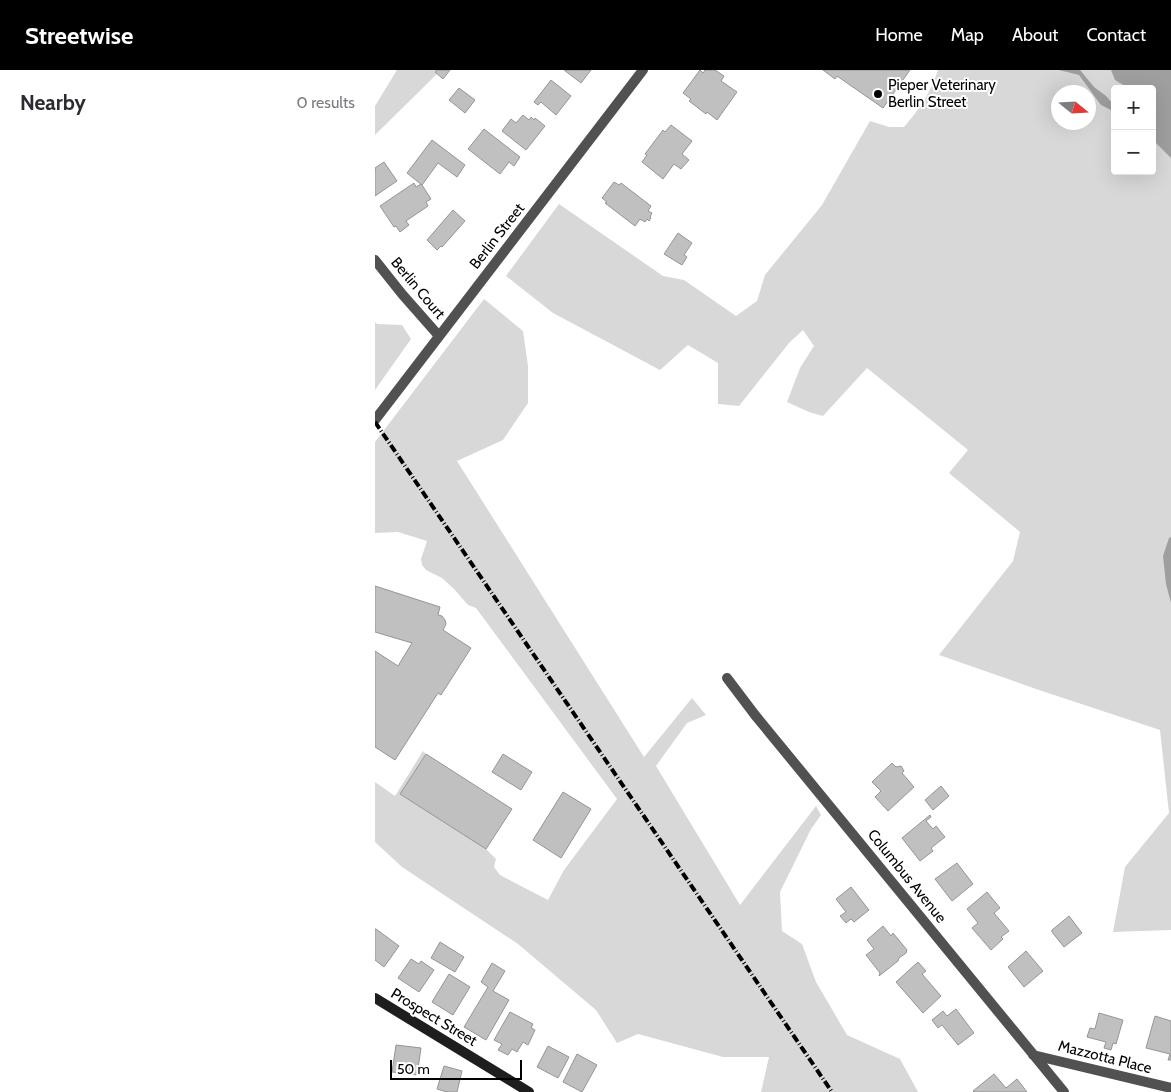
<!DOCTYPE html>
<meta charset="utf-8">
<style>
:root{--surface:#fff;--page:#f2f2f3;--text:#2b2b33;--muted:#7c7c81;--line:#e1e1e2;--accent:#000}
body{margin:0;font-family:Cabin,sans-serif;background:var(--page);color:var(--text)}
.controls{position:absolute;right:15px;top:15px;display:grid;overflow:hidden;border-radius:5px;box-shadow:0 5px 20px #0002}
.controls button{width:45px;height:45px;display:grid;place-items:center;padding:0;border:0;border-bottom:1px solid var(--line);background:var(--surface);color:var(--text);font:25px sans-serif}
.compass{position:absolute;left:676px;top:15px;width:45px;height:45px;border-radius:50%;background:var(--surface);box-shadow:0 5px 20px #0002;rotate:108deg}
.scale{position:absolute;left:15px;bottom:12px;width:132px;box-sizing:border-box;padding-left:5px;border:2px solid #000;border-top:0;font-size:14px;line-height:18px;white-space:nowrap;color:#000;-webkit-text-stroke:4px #fff;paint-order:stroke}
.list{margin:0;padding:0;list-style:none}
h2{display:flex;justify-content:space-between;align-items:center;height:65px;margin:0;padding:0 20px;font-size:21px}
h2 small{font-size:16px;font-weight:400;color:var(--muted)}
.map{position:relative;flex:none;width:796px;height:1022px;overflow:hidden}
header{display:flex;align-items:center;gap:30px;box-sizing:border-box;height:70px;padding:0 25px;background:var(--accent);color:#fff}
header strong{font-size:24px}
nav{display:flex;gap:28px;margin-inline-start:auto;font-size:18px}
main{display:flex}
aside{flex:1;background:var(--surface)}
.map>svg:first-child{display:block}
.green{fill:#d8d8d8;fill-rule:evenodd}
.water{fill:#9f9f9f}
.building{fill:#c0c0c0;stroke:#959595}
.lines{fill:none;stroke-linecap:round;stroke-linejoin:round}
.street{stroke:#515151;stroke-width:10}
.secondary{stroke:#1e1e1e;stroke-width:10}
.rail{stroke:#000;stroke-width:4;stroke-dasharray:8 2.5 1 2.5;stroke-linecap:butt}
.poi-dot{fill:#000;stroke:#fff;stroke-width:2}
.labels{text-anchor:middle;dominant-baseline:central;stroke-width:4;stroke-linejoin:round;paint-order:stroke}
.poi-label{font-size:15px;fill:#000;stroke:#fff;text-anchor:start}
.street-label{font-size:15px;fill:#000;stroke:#fff}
</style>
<header>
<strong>Streetwise</strong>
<nav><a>Home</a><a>Map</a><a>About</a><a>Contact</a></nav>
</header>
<main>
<aside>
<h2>Nearby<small>0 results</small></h2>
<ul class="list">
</ul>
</aside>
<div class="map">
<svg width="796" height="1022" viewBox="0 0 796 1022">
<rect width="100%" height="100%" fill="#fff"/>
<path class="green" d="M 22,0 L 66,0 L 0,65 L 0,36 Z
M 563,0 L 796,0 L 796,860 L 738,862 L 750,797 L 794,743 L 785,660 L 667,621 L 564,585 L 638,491 L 645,462 L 574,403 L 593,380 L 492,298 L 448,346 L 434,342 L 412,332 L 425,298 L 439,276 L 428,260 L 414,273 L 364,336 L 343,334 L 343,293 L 313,275 L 285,300 L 178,243 L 131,206 L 184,134 L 288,206 L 309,210 L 361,246 L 382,231 L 390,205 L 447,135 L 495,51 L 514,57 L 529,57 C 544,40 556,22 563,0 ZM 740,19 L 777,19 L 777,101 L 740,101 ZM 684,22 L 714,22 L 714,52 L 684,52 Z
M 109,229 L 148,261 L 153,296 L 153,333 L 128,370 L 82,391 L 269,687 L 317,628 L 331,645 L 312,653 L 281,696 L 365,835 L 441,736 L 446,745 L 436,759 L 405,822 L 407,861 L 427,874 L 441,912 L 472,965 L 525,989 L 543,1022 L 386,1022 L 394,987 L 348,987 L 263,964 L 242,973 L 221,940 L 143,874 L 27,797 L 0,772 L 0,712 L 20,726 L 48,681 L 51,684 L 25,724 L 111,779 L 121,789 L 119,797 L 125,805 L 173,830 L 189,800 L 242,729 L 101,538 L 93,535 L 79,519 L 67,508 L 51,500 L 47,495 L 46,489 L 52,471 L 23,462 L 0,463 L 0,372 Z
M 0,252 L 2,254 L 27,255 L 36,269 L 0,320 Z"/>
<path class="water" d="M 684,0 L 705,0 L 719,17 L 731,26 L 738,34 L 740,34 L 740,42 L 726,35 L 704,5 Z
M 736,0 L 796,0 L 796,88 L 777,69 L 777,19 L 751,19 L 750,16 L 740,10 Z
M 796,467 L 796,533 L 791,514 L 788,486 L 794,468 Z"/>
<path class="building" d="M 62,0 L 75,0 L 68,9 L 60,2 Z
M 189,0 L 216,0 L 206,13 Z
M 325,0 L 328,3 L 330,0 L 340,0 L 349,6 L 346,11 L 362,22 L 342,50 L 332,42 L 331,44 L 314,31 L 316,29 L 308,23 Z
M 448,0 L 535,0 L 508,38 L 462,6 L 460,9 Z
M 176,10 L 196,26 L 181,45 L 166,32 L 163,35 L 159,32 Z
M 84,18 L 100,30 L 90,43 L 74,30 Z
M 148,45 L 154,50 L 156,47 L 159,50 L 160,48 L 170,56 L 151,80 L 127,61 L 136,49 L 141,53 Z
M 296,55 L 317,71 L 307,84 L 314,90 L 306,99 L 299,94 L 288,109 L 267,92 L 272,85 L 270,84 L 288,60 L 290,62 Z
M 109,59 L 145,87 L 139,96 L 134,92 L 125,104 L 93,79 Z
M 57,70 L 90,95 L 82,107 L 63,93 L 47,115 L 32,103 Z
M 9,92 L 22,111 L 0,126 L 0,102 L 1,101 L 0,98 Z
M 239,112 L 244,115 L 246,113 L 276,136 L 273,141 L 277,143 L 275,147 L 276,148 L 274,151 L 272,149 L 270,152 L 265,149 L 260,156 L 230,133 L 232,132 L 227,128 Z
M 39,113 L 41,117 L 46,114 L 47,115 L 56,129 L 51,132 L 53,136 L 31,151 L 34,155 L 25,162 L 21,156 L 19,157 L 5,136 Z
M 78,140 L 90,151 L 67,177 L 66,176 L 62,180 L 52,170 Z
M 303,163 L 317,173 L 309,185 L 312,187 L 307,195 L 289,184 Z
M 0,516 L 65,537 L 63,545 L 67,546 L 70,550 L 71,554 L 68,560 L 96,578 L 66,625 L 63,623 L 20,690 L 0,677 L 0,581 L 23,596 L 37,573 L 0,562 Z
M 51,684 L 137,739 L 111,779 L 25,724 Z
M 128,684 L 157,702 L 146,720 L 117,702 Z
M 517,693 L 521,697 L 526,696 L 529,701 L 527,703 L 539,717 L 513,741 L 500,727 L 506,721 L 497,712 Z
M 566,716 L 574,726 L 558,740 L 550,730 Z
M 188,722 L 216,739 L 186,788 L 158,770 Z
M 555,745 L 556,747 L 551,751 L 558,759 L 561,756 L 570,767 L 556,778 L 558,781 L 545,791 L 527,768 Z
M 582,793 L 598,814 L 577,831 L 560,809 Z
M 476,817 L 494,840 L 479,852 L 476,849 L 471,853 L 465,846 L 471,842 L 461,829 Z
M 612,822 L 625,838 L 619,843 L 634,861 L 626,867 L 628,869 L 616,880 L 597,858 L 603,853 L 592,839 Z
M 694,846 L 707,863 L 689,877 L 677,862 L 677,860 Z
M 508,856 L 516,866 L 518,863 L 532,880 L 531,883 L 524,888 L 523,891 L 504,906 L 505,903 L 491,885 L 499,879 L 492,870 Z
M 0,859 L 1,859 L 24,876 L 9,897 L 0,890 Z
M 65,872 L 89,887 L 80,902 L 56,888 Z
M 651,881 L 668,901 L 649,917 L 633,897 Z
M 36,889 L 44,894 L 46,891 L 59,900 L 44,922 L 23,908 Z
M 543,892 L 551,901 L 547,904 L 566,926 L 548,943 L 521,912 Z
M 117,893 L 130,901 L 118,921 L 134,930 L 111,970 L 89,957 L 113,917 L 106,912 Z
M 74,904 L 95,917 L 78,945 L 57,932 Z
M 581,939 L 599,963 L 583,975 L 567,955 L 563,958 L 557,950 L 568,941 L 572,946 Z
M 135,942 L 158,954 L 156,958 L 160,960 L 153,975 L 148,972 L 142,982 L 137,979 L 133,985 L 123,980 L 127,974 L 119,970 Z
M 724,943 L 748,950 L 741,974 L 738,973 L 736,980 L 729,978 L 731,972 L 712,967 L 715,958 L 720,959 Z
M 780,946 L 796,951 L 796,990 L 793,990 L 795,984 L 771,978 Z
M 21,975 L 46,978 L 42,1005 L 17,1002 Z
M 173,976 L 194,987 L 183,1008 L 162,997 Z
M 202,984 L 222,995 L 207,1022 L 188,1012 Z
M 69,996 L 87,1001 L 82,1022 L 72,1022 L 62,1019 Z
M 619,1004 L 631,1018 L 642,1009 L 652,1022 L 599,1022 L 598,1021 Z"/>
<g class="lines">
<path class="street" d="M 0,190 L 27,224 L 64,266
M 0,350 L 268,0
M 352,608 L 380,645 L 689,1022
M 658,985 L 796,1018"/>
<path class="secondary" d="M 0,928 L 154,1022"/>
<path class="rail" d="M 0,352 L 457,1022"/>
</g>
<circle class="poi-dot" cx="503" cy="24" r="5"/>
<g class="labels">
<g class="poi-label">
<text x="513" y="15">Pieper Veterinary<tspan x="513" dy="17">Berlin Street</tspan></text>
</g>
<g class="street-label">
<text transform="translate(122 166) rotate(-52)">Berlin Street</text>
<text transform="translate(43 218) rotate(50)">Berlin Court</text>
<text transform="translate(532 806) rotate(51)">Columbus Avenue</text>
<text transform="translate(59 947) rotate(31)">Prospect Street</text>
<text transform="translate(730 987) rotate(14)">Mazzotta Place</text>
</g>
</g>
</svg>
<div class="controls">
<button>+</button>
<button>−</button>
</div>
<svg class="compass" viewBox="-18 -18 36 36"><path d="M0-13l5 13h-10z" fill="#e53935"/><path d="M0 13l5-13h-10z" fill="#7c7c81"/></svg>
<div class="scale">50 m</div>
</div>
</main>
